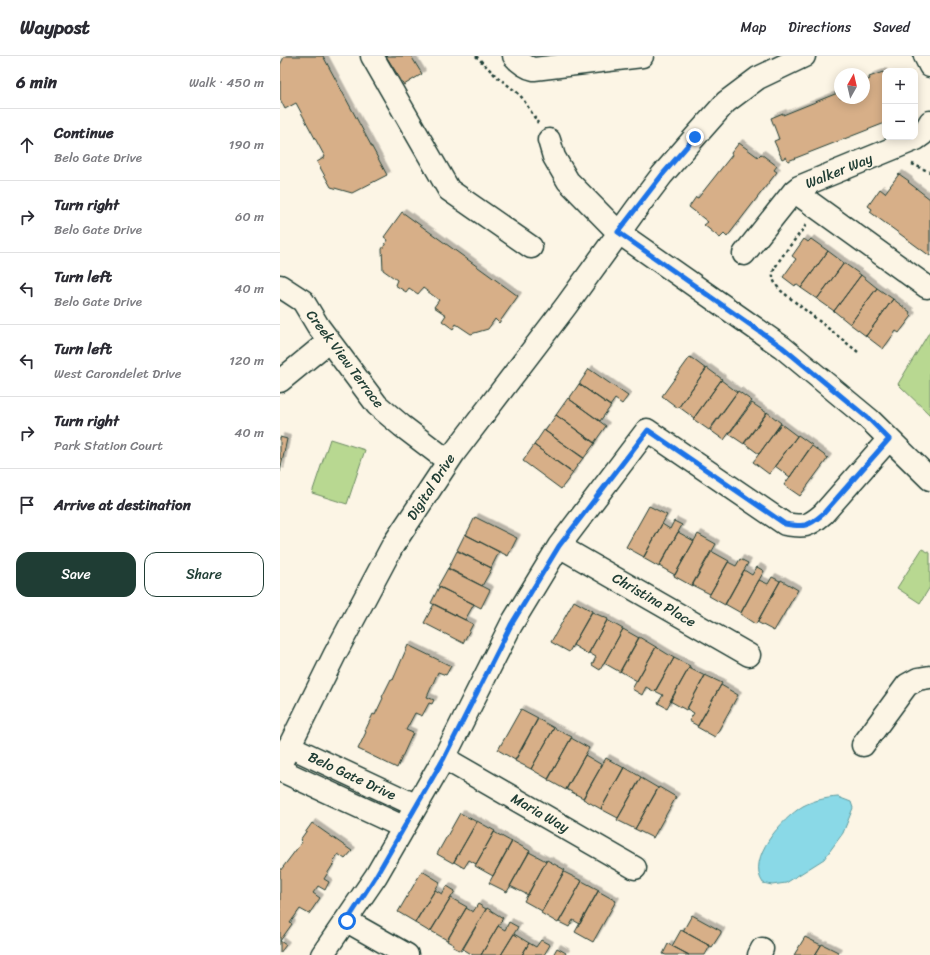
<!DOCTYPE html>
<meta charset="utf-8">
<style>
:root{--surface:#fff;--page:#f2f2f3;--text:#2b2b33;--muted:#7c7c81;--line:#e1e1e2;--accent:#1f3d34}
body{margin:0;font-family:Sriracha,sans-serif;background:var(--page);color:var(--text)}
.controls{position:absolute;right:12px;top:12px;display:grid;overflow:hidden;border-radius:8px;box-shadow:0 2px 10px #0003}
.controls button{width:36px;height:36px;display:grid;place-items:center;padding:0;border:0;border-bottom:1px solid var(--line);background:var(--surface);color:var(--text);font:20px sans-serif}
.compass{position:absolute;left:554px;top:12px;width:36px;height:36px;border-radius:50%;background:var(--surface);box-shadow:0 2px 10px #0003;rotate:8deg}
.stop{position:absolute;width:12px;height:12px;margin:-9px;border:3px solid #1a73e8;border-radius:50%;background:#fff}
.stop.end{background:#1a73e8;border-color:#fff;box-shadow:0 1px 4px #0008}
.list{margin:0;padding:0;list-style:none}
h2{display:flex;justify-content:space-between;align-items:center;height:52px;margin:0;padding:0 16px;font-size:17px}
h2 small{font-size:13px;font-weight:400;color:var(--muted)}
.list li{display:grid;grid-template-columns:26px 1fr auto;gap:12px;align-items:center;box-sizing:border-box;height:72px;padding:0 16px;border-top:1px solid var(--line)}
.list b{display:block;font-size:15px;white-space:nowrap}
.list p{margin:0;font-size:13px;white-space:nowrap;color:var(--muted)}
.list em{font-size:13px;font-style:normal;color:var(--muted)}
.actions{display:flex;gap:8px;padding:12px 16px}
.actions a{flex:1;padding:9px 0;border:1px solid var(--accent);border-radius:12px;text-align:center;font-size:14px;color:var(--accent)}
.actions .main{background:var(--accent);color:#fff}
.icon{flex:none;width:22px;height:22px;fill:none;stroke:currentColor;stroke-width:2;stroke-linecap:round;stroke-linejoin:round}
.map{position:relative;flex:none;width:650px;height:899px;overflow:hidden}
header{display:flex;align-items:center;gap:24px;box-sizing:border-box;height:56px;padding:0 20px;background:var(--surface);border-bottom:1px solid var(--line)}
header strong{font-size:19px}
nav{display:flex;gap:22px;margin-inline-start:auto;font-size:14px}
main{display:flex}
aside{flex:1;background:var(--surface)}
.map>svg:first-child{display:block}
.green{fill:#b8d891;stroke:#6c8a62}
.water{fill:#8ad9e7;stroke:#5f9b9f}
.building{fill:#d7af88;stroke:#1f3d34;filter:url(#shadow)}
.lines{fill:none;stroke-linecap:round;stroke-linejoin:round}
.minor-casing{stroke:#1f3d34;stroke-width:25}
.path{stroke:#1f3d34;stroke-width:2.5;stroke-dasharray:3 3;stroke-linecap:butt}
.minor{stroke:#fcf5e5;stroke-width:22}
.route{stroke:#1a73e8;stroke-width:5}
.labels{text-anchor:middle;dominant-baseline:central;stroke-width:3;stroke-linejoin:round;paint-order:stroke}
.street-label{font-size:14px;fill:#1f3d34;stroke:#fcf5e5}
</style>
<header>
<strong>Waypost</strong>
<nav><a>Map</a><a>Directions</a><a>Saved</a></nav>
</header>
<main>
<aside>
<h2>6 min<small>Walk · 450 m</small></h2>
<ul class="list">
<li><svg class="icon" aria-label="ahead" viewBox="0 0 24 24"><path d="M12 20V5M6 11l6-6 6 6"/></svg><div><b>Continue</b><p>Belo Gate Drive</p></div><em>190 m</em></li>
<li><svg class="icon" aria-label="right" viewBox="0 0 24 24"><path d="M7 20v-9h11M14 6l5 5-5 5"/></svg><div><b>Turn right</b><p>Belo Gate Drive</p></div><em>60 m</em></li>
<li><svg class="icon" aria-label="left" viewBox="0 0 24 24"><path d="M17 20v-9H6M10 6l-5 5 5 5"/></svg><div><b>Turn left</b><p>Belo Gate Drive</p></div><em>40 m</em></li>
<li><svg class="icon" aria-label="left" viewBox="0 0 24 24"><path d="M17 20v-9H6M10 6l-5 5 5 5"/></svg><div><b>Turn left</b><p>West Carondelet Drive</p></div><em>120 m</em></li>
<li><svg class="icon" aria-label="right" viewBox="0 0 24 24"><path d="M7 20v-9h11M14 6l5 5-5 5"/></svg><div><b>Turn right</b><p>Park Station Court</p></div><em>40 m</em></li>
<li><svg class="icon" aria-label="arrive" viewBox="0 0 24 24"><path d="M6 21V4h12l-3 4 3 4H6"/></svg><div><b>Arrive at destination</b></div></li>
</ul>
<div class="actions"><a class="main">Save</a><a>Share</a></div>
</aside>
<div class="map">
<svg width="650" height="899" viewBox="0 0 650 899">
<defs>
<filter id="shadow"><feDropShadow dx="3.5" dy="-3.5" stdDeviation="0" flood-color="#0004"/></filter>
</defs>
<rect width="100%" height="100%" fill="#fcf5e5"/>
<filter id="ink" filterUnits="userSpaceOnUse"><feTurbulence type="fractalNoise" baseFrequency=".025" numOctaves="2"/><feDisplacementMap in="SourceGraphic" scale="8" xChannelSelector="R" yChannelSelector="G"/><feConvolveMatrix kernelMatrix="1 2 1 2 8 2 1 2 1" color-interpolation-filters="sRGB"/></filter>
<g filter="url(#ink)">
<path class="green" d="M 650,275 L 650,359 L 618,328 Z
M 50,383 L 85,394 L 67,448 L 32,437 Z
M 642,493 L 650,497 L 650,531 L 640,547 L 617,532 Z"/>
<path class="water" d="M 558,741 L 571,746 L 573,752 L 563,777 L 544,803 L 506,827 L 492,829 L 483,827 C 466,802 502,763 523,750 C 535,744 545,742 558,741 Z"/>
<path class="building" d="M 6,0 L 43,0 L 107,119 L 72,137 L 51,131 L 37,106 L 45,101 L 16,47 L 5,53 L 0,43 L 0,9 L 4,1 Z
M 106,0 L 131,0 L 142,18 L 124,29 Z
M 603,16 L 605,20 L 605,67 L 508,105 L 506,101 L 502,103 L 494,85 L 499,83 L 491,62 L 503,57 L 503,59 L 560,36 L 560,42 L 584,42 L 584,26 L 590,23 L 589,21 Z
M 459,87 L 478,101 L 481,98 L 497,110 L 494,114 L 497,116 L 447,181 L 444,178 L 440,182 L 424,169 L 428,166 L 409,151 L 416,141 L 418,142 L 452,99 L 451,97 Z
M 619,118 L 629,125 L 628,126 L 650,143 L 650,200 L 590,156 L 592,153 L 588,150 L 600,133 L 605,137 Z
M 122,156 L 238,240 L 219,267 L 215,263 L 208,273 L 191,278 L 176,268 L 173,273 L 162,265 L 166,259 L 154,251 L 159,244 L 143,232 L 138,238 L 129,232 L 126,236 L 115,229 L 117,224 L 103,214 L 102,193 L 108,184 L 104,181 Z
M 524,183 L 528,186 L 531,183 L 548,195 L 521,232 L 516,228 L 515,230 L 503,221 L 516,203 L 512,200 Z
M 548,195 L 564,207 L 537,243 L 521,232 Z
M 564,207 L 581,219 L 554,255 L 537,243 Z
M 581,219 L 597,232 L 570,268 L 554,255 Z
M 597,232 L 613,243 L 586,280 L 570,268 Z
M 613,243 L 630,256 L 629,258 L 632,260 L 619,277 L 616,275 L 603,293 L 586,280 Z
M 410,301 L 426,313 L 398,352 L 382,340 Z
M 427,312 L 442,323 L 414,362 L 399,351 Z
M 309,313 L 348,340 L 342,348 L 335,343 L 330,350 L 299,328 Z
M 441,324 L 457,336 L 429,374 L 413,363 Z
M 299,328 L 331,350 L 320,365 L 289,343 Z
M 458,335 L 472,345 L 444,384 L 430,374 Z
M 288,342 L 326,370 L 314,387 L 276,359 Z
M 472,347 L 487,357 L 464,388 L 449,378 Z
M 487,356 L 501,367 L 479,398 L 464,387 Z
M 276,359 L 315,387 L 304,402 L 265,375 Z
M 501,368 L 517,380 L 489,418 L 473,406 Z
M 264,374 L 303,402 L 292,417 L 254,389 Z
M 518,379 L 532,389 L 510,421 L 495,410 Z
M 0,381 L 7,383 L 0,416 Z
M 254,389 L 293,417 L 281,433 L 243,405 Z
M 532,390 L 548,402 L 520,440 L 504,429 Z
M 369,450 L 387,459 L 364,501 L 346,491 Z
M 195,461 L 237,482 L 228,500 L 186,479 Z
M 394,465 L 402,469 L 379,511 L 363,502 L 382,468 L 390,473 Z
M 398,476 L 414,485 L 395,519 L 379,510 Z
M 185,478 L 219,496 L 211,512 L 177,494 Z
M 418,478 L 436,488 L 412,530 L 394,520 Z
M 177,495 L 212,512 L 202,530 L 168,513 Z
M 431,495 L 449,505 L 430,538 L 412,529 Z
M 460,503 L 468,507 L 445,549 L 429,540 L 448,506 L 456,510 Z
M 477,511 L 484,515 L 461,557 L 445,548 L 464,514 L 472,519 Z
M 168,512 L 210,534 L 201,552 L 158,530 Z
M 492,521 L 500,525 L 477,567 L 475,568 L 460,558 L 479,524 L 488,528 Z
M 501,524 L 518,534 L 494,575 L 477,566 Z
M 159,531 L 194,548 L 185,564 L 151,547 Z
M 294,545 L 312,555 L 289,596 L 271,586 Z
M 154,548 L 193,568 L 183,587 L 144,567 Z
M 312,556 L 328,563 L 308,598 L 293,589 Z
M 327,564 L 343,573 L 320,614 L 312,609 L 316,601 L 309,597 Z
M 343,573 L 359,582 L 340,616 L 324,607 Z
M 359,581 L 376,591 L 357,625 L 340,615 Z
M 128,589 L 171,610 L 166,619 L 158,616 L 147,641 L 154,644 L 152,648 L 149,647 L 142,660 L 135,657 L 126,674 L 133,677 L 117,712 L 78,693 L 86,676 L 85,675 L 93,658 L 95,659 L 103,642 L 102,641 L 111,623 L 113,624 Z
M 376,591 L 394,602 L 375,636 L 366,631 L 362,639 L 352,633 Z
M 394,602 L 410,610 L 387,652 L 378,647 L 383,639 L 375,635 Z
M 409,612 L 425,620 L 406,654 L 390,645 Z
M 425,619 L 442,627 L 418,670 L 409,665 L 414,657 L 407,653 Z
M 441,629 L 458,639 L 435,681 L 417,671 Z
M 241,653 L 258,662 L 235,704 L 218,694 Z
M 258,663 L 274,672 L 251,713 L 235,705 Z
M 274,672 L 292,681 L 268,723 L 251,713 Z
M 291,682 L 309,692 L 286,734 L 268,724 Z
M 305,699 L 322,709 L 303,742 L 286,733 Z
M 326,702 L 344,712 L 321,753 L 303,743 Z
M 344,711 L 361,721 L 338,762 L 321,753 Z
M 361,722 L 378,732 L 355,773 L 337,764 Z
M 379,731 L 396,741 L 373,782 L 355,773 Z
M 180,757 L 197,766 L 173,807 L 157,798 Z
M 197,765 L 215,775 L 196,808 L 189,804 L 184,812 L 174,806 Z
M 32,767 L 72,795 L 65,803 L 58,798 L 53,806 L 54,807 L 44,823 L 49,826 L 45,834 L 38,830 L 33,837 L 40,842 L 29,858 L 20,853 L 10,867 L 12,868 L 0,885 L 6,889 L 0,897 L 0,815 L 22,786 L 20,784 Z
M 214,776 L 232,786 L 213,820 L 195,810 Z
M 232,785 L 250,795 L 227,836 L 209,827 Z
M 249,796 L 266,805 L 248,839 L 230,830 Z
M 267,804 L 285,814 L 262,855 L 244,845 Z
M 142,815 L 160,826 L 135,866 L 118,856 Z
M 284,816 L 302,825 L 278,867 L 261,857 Z
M 302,825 L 319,834 L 300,868 L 293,864 L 289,871 L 279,866 Z
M 167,830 L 175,835 L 150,876 L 135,867 L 155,834 L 162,838 Z
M 318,835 L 336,845 L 313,886 L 295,876 Z
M 171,842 L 187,851 L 167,884 L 151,875 Z
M 198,848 L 206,853 L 181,895 L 173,891 L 174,889 L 167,885 L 186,852 L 193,856 Z
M 207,852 L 223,862 L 201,899 L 193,899 L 183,893 Z
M 412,859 L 441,875 L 441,877 L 432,891 L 403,875 Z
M 229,866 L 238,871 L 221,899 L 201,899 L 218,870 L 225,874 Z
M 401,874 L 430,890 L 425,899 L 409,899 L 392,890 Z
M 234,878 L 249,887 L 242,899 L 221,899 Z
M 525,881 L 541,889 L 535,899 L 514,899 Z
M 261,884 L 270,889 L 264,899 L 242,899 L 249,887 L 256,891 Z
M 388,888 L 392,890 L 409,899 L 386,899 L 383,898 Z
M 542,888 L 558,896 L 556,899 L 535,899 Z
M 277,892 L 286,897 L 285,899 L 273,899 Z"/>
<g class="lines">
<defs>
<path id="minor" d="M 92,0 L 169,134 L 251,191
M 234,0 C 240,7 245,11 254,13 L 362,0
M 645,0 L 650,10
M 269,84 L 274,101 L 288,125 L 338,176 L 502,291 L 590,364 L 650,423
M 514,135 L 647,231
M 464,198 L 514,135 L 519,131 L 636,83 L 643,78 L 650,66
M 0,230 L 23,245 L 38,270 L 97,349 L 122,370 L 168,405
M 0,325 L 49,285
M 279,490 L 469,599
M 583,689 L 627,629 L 638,623 L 650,621
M 9,690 L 135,749
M 164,702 L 355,812
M 0,709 L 55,598 L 113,489 L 174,397 L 286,250 L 357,152 L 382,119 L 415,81 L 446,46 L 478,22 L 524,0
M 0,714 L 123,771
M 67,865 L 127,899
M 42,899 L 96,820 L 164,702 L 231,569 L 279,490 L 367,374 L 505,468 C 524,471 528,471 543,458 L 609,383
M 479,899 L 482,893"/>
</defs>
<use href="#minor" class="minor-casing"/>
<path class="path" d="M 196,0 L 215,19 L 239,38 L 243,43 L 258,67
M 632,108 L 650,116
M 526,169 C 520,178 494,208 493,217 C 492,224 496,229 500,234 L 578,296"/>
<use href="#minor" class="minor"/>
</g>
</g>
<g class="lines" filter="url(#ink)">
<path class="route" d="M 67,865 L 96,820 L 164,702 L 231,569 L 279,490 L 368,374 L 505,468 C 524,471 528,471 543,458 L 609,383 L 590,364 L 502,291 L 338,176 L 382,119 L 415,81"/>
</g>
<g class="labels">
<g class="street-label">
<text transform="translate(559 115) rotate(-22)">Walker Way</text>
<text transform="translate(65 303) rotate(53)">Creek View Terrace</text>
<text transform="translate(151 431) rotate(-57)">Digital Drive</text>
<text transform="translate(374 544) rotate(30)">Christina Place</text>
<text transform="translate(72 720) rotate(25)">Belo Gate Drive</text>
<text transform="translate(260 757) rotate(30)">Maria Way</text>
</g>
</g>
</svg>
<div class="controls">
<button>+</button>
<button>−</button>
</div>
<svg class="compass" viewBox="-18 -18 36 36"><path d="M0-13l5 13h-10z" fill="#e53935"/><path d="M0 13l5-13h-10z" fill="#7c7c81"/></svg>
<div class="stop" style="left:67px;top:865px"></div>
<div class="stop end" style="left:415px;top:81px"></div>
</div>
</main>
